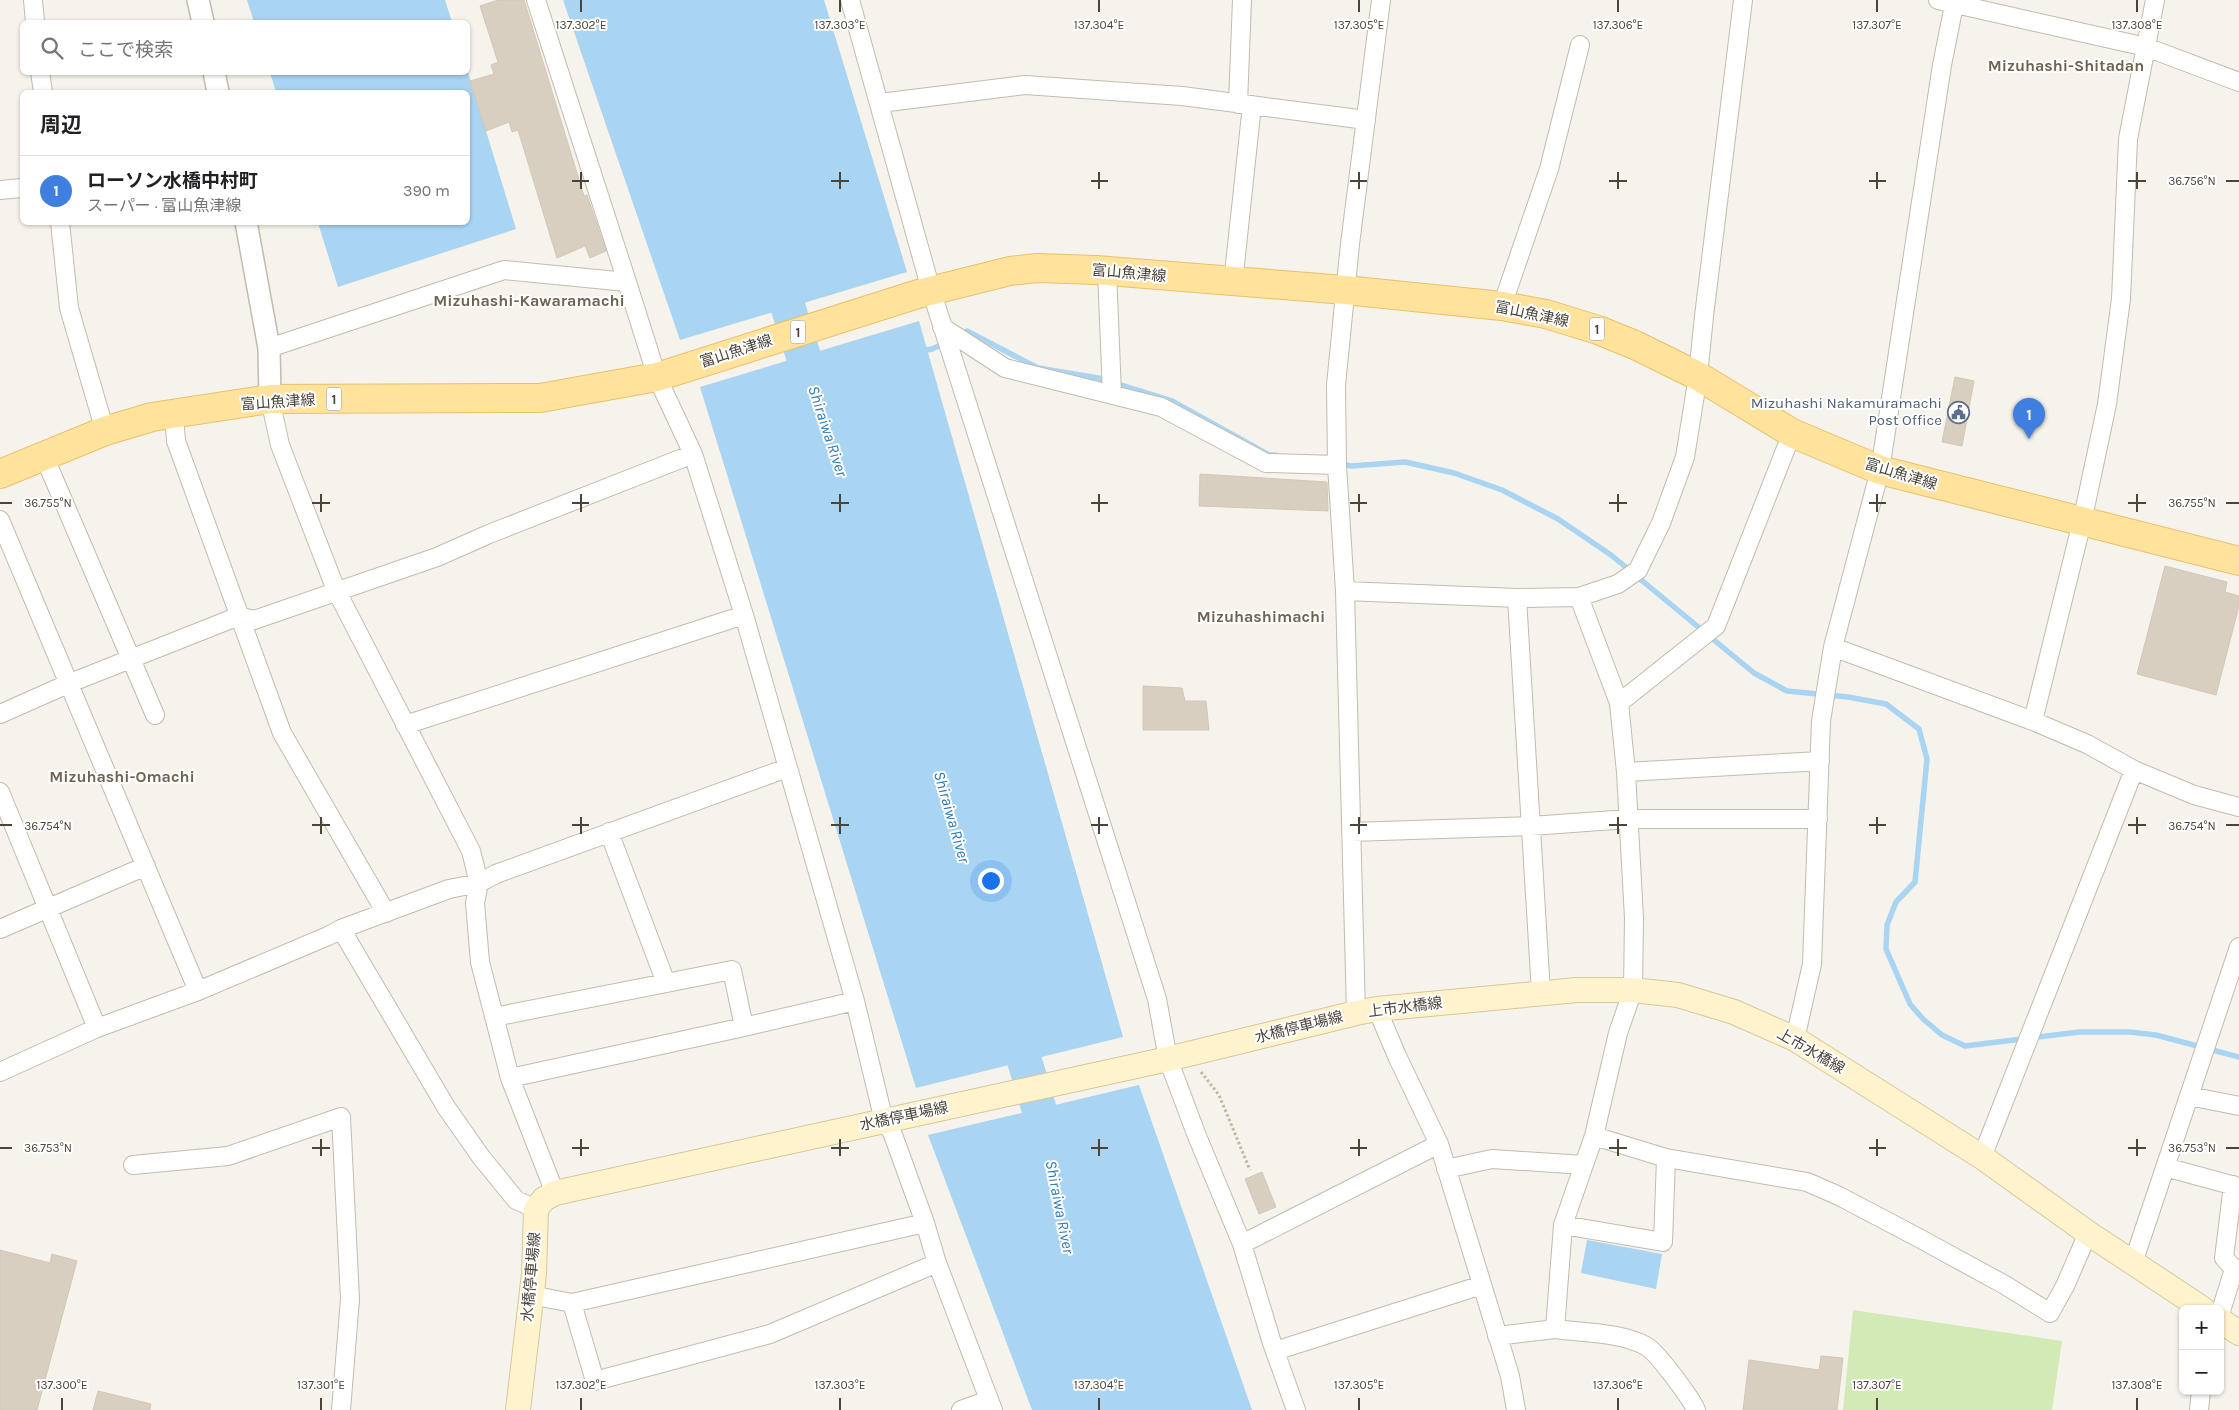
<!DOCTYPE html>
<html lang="ja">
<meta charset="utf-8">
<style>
:root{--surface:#fff;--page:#f2f2f2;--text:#202124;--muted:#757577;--line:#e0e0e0;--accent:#ea580c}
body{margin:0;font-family:Karla,"Noto Sans JP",sans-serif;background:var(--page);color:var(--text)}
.controls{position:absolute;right:15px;bottom:15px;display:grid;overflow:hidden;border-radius:8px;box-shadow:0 1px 4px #0004}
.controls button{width:45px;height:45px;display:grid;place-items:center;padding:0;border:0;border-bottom:1px solid var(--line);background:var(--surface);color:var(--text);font:25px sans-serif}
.you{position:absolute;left:990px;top:880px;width:18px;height:18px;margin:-12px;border:4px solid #fff;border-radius:50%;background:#1a73e8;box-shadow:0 0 0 8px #1a73e833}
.badge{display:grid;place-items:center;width:32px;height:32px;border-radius:50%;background:var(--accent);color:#fff;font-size:16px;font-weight:700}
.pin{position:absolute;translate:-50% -41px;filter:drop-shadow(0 1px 2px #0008)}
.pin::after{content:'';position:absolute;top:26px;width:18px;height:15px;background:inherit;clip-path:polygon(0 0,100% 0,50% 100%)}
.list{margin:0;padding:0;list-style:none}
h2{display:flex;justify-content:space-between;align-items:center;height:65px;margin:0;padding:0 20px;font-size:21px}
h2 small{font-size:16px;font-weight:400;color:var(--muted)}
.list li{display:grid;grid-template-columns:32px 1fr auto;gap:15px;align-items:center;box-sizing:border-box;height:70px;padding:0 20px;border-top:1px solid var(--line)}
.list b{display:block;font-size:19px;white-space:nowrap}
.list p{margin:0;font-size:16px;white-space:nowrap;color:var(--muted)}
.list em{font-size:16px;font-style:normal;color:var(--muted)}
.icon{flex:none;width:28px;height:28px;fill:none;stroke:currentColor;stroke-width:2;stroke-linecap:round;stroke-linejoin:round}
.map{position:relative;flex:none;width:2239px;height:1410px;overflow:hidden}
.search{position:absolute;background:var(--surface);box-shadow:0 1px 4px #0004;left:20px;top:20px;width:450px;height:55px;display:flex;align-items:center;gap:12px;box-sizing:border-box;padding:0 18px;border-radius:8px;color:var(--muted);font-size:19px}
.panel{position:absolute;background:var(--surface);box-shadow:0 1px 4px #0004;left:20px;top:90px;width:450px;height:135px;border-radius:8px}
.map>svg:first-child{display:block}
.green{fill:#d2eab5}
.water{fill:#a9d4f2}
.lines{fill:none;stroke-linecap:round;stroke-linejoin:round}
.stream{stroke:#a9d4f2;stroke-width:5.5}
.river{stroke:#a9d4f2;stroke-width:35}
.building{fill:#d8cfc1;stroke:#d3c7b4}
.minor-casing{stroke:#c2bbae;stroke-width:20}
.tertiary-casing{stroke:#c2bbae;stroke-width:24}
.secondary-casing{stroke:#d6c79b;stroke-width:26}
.primary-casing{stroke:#e6c16a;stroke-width:30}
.path{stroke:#c4b79f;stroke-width:3;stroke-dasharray:2.5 2.5;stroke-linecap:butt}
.minor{stroke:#fff;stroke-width:18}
.tertiary{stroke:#fff;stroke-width:21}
.secondary{stroke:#fff3cd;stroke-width:24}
.primary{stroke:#ffe39c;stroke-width:28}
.ticks{fill:none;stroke:#4b4439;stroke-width:2}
.labels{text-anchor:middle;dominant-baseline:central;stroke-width:4;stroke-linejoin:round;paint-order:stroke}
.shield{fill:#fff;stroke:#817c74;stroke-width:1}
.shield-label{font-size:14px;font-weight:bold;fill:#4b4439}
.street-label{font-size:15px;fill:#4b4439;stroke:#fff}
.service-label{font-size:15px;fill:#4e5e75;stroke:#fff;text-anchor:end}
.neighbourhood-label{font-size:16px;font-weight:bold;fill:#6e6250;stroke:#fff}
.water-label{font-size:16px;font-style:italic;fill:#2e7ab2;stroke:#fff}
.ticks-label{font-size:12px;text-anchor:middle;fill:#4b4439;stroke:#fff;stroke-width:4;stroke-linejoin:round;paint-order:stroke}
</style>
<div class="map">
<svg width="2239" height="1410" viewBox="0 0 2239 1410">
<rect width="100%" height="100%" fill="#f6f3ec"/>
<path class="green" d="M 1853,1310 L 2062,1341 L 2052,1410 L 1843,1410 Z"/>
<path class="water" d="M 247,0 L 445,0 L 452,22 L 254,22 Z
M 563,0 L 824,0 L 907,272 L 680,340 Z
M 468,72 L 516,229 L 338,287 L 318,223 L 468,222 L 468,92 L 276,92 L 270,73 Z
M 919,321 L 1123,1037 L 916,1088 L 700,387 Z
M 1139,1085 L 1252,1410 L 1032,1410 L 928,1135 Z
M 1587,1240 L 1662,1254 L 1656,1289 L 1581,1273 Z"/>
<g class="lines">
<path class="stream" d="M 960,335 L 967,331 L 1038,368 L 1098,378 L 1172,401 L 1269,455 L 1275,455
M 921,351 L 932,349 L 945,343
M 1339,463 L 1351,466 L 1405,462 L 1454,473 L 1502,490 L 1558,519 L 1611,555 L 1754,673 L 1787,691 L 1848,697 L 1886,704 L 1919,729 L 1927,759 L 1915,882 L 1896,902 L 1887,925 L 1886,949 L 1910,1004 L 1923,1019 L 1942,1035 L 1965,1046 L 2079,1032 L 2130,1032 L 2156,1035 L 2239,1057"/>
<path class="river" d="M 774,263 L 818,402
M 1011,1016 L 1046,1132 L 1050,1154"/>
</g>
<path class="building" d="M 498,0 L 524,0 L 584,196 L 587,195 L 606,251 L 590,258 L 585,246 L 557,258 L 518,130 L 512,132 L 509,122 L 486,131 L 470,81 L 494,74 L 491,65 L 498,62 L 480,6 Z
M 1955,377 L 1974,381 L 1962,446 L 1942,442 Z
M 1200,474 L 1327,482 L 1328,511 L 1199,506 Z
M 2165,566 L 2227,582 L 2225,592 L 2239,596 L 2239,606 L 2216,695 L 2137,674 Z
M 1143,686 L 1182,688 L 1185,701 L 1206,701 L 1209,730 L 1143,730 Z
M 1262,1172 L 1276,1207 L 1259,1214 L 1245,1179 Z
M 0,1250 L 50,1263 L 52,1254 L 77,1261 L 37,1410 L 0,1410 Z
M 1821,1356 L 1843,1358 L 1837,1410 L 1743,1410 L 1749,1360 L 1819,1370 Z
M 98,1391 L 151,1404 L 150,1410 L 93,1410 Z"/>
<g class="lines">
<defs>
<path id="minor" d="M 33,0 L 35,22
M 536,0 L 627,282
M 850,0 L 931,290 L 1157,999 L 1168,1059 L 1197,1136 L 1242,1244 L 1272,1343 L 1296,1410
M 1938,0 L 2146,47 L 2239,82
M 40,72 L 43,92
M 880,103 L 1025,85 L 1182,96 L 1366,120
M 1238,104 L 1242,0
M 0,190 L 22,188
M 60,222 L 69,308 L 105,431
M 1107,271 L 1112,394
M 1233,283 L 1252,105
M 1502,306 L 1549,169 L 1580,45
M 942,327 L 1005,368 L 1161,407 L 1266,463 L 1337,465
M 269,348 L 504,270 L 627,282 L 657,377 L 693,454 L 744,615 L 855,1001 L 884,1121 L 892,1132 L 925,1223 L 937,1263 L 993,1410
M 270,399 L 280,445 L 336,590 L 471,851 L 479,883 L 475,903 L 480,962 L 510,1078 L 555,1193
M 174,414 L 176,441 L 282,733 L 386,913
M 44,456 L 155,715
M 0,520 L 198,991
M 1345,591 L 1517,598 L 1579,597 L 1618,584 L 1638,570 L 1661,523 L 1685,457 L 1698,376 L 1704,316 L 1743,0
M 1517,598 L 1541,993
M 1833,647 L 2033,721 L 2087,744 L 2134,770 L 2194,795 L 2239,807
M 1619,703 L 1716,626 L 1792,433
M 0,714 L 70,683 L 239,616 L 254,620 L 437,557 L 489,534 L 693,454
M 2033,721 L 2082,522 L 2107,404 L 2121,299 L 2128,139 L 2155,0
M 405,725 L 744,615
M 1626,772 L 1820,761
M 0,792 L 97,1028
M 609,832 L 666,983
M 1351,832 L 1531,826 L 1628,819 L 1818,819
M 0,929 L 146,866
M 341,929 L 446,1107 L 481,1157 L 516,1200 L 536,1209
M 1377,1009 L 1397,1056 L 1439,1144 L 1510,1376 L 1516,1410
M 1356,1013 L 1345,591 L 1337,465 L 1336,385 L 1350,244 L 1381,0
M 494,1017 L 732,970 L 744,1027
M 1795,1039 L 1812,964 L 1821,721 L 1833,647 L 1880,470 L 1942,65 L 1955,0
M 0,1072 L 97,1028 L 198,991 L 328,936 L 341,929 L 449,889 L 479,883 L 496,874 L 787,768
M 510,1078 L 744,1027 L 855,1001
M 2189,1096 L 2239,1106
M 1594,1136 L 1666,1158
M 1982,1157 L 2134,770
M 133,1165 L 228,1156 L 341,1117 L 350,1299 L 341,1410
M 2165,1167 L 2239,1187
M 1446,1169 L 1492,1159 L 1584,1165
M 2233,1185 L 2224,1258 L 2239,1274
M 1563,1225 L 1663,1242 L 1666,1158 L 1807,1182 L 1839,1196 L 1917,1237 L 2005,1285 L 2050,1313 L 2065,1286 L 2088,1233
M 1242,1244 L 1439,1144
M 2133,1263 L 2239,947
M 531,1295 L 572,1303 L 595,1381 L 770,1334 L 937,1263
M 572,1303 L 925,1223
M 2220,1314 L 2234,1269
M 1555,1329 C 1584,1333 1620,1332 1646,1346 C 1657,1352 1691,1398 1696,1410
M 1497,1336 L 1555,1329 L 1563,1225 L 1594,1136 L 1618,1033 L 1633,990 L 1634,918 L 1626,772 L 1619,703 L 1579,597
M 1275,1351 L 1482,1285
M 961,1410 L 989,1400
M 2199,1410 L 2201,1391"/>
<path id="tertiary" d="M 198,0 L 203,22
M 214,72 L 218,92
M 246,222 L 269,348 L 270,399"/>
<path id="secondary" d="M 2220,1320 L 2239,1333
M 518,1410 L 534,1274 L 536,1209 L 544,1199 L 555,1193 L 1168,1059 L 1356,1013 L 1377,1009 L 1577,990 L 1633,990 L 1678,995 L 1734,1012 L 1795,1039 L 1982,1157 L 2088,1233 L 2203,1309"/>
<path id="primary" d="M 0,474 L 105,431 L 152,417 L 270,399 L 540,398 L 657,377 L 918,294 L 1010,271 L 1037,268 L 1096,270 L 1345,290 L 1502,306 L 1546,314 L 1598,330 L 1635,345 L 1698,376 L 1792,433 L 1880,470 L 2239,561"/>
</defs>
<use href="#minor" class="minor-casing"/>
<use href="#tertiary" class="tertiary-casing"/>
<use href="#secondary" class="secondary-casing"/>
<use href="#primary" class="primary-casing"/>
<path class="path" d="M 1201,1072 L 1219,1095 L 1250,1170"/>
<use href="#minor" class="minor"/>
<use href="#tertiary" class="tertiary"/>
<use href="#secondary" class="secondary"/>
<use href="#primary" class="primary"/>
</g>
<path class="ticks" d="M 581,0 L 581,12M 840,0 L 840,12M 1099,0 L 1099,12M 1359,0 L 1359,12M 1618,0 L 1618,12M 1877,0 L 1877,12M 2137,0 L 2137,12M 581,172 L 581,189M 840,172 L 840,189M 1099,172 L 1099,189M 1359,172 L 1359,189M 1618,172 L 1618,189M 1877,172 L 1877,189M 2137,172 L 2137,189M 572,181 L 589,181M 831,181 L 849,181M 1091,181 L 1108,181M 1350,181 L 1367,181M 1609,181 L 1627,181M 1869,181 L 1886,181M 2128,181 L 2146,181M 2226,181 L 2239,181M 321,494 L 321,512M 581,494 L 581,512M 840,494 L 840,512M 1099,494 L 1099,512M 1359,494 L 1359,512M 1618,494 L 1618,512M 1877,494 L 1877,512M 2137,494 L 2137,512M 0,503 L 12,503M 312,503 L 330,503M 572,503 L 589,503M 831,503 L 849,503M 1091,503 L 1108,503M 1350,503 L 1367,503M 1609,503 L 1627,503M 1869,503 L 1886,503M 2128,503 L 2146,503M 2226,503 L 2239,503M 321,817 L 321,834M 581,817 L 581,834M 840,817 L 840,834M 1099,817 L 1099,834M 1359,817 L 1359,834M 1618,817 L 1618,834M 1877,817 L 1877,834M 2137,817 L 2137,834M 0,825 L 12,825M 312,825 L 330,825M 572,825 L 589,825M 831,825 L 849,825M 1091,825 L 1108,825M 1350,825 L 1367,825M 1609,825 L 1627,825M 1869,825 L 1886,825M 2128,825 L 2146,825M 2226,825 L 2239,825M 321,1139 L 321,1156M 581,1139 L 581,1156M 840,1139 L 840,1156M 1099,1139 L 1099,1156M 1359,1139 L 1359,1156M 1618,1139 L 1618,1156M 1877,1139 L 1877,1156M 2137,1139 L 2137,1156M 0,1148 L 12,1148M 312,1148 L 330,1148M 572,1148 L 589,1148M 831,1148 L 849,1148M 1091,1148 L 1108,1148M 1350,1148 L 1367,1148M 1609,1148 L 1627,1148M 1869,1148 L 1886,1148M 2128,1148 L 2146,1148M 2226,1148 L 2239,1148M 62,1398 L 62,1410M 321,1398 L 321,1410M 581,1398 L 581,1410M 840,1398 L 840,1410M 1099,1398 L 1099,1410M 1359,1398 L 1359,1410M 1618,1398 L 1618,1410M 1877,1398 L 1877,1410M 2137,1398 L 2137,1410"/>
<defs>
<symbol id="civic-ring" viewBox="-11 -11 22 22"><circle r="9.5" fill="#fff" stroke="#5c6f8a" stroke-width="1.5"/><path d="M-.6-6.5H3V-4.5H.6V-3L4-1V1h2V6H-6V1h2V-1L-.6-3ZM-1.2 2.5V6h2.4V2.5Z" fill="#5c6f8a"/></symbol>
</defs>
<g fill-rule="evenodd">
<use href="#civic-ring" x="1946" y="400" width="25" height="25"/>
</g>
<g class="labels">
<g class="shield">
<rect x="1589.5" y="317.5" width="15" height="23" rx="4"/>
<rect x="790.5" y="320.5" width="15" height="23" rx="4"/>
<rect x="326.5" y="387.5" width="15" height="23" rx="4"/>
</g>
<g class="shield-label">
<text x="1597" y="329">1</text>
<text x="798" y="332">1</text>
<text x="334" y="399">1</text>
</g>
<g class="street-label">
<text transform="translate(1129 273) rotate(5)">富山魚津線</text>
<text transform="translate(1532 314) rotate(12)">富山魚津線</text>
<text transform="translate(736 351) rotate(-18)">富山魚津線</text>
<text transform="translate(278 402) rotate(-4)">富山魚津線</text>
<text transform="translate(1901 474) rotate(17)">富山魚津線</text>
<text transform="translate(1405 1007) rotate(-7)">上市水橋線</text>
<text transform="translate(1299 1027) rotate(-14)">水橋停車場線</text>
<text transform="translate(1811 1051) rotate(30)">上市水橋線</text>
<text transform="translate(904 1116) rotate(-12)">水橋停車場線</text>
<text transform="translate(531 1277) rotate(-85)">水橋停車場線</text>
</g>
<g class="service-label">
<text x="1942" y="403">Mizuhashi Nakamuramachi<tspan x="1942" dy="17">Post Office</tspan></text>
</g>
<g class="neighbourhood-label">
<text x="2066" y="65">Mizuhashi-Shitadan</text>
<text x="529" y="300">Mizuhashi-Kawaramachi</text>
<text x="1261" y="616">Mizuhashimachi</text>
<text x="122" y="776">Mizuhashi-Omachi</text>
</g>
<g class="water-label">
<text transform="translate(828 431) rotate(72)">Shiraiwa River</text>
<text transform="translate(952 817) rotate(74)">Shiraiwa River</text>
<text transform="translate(1060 1207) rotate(79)">Shiraiwa River</text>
</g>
</g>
<g class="ticks-label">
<text x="581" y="29">137.302°E</text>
<text x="840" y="29">137.303°E</text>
<text x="1099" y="29">137.304°E</text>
<text x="1359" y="29">137.305°E</text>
<text x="1618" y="29">137.306°E</text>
<text x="1877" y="29">137.307°E</text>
<text x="2137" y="29">137.308°E</text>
<text x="2192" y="185">36.756°N</text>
<text x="48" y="507">36.755°N</text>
<text x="2192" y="507">36.755°N</text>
<text x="48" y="830">36.754°N</text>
<text x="2192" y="830">36.754°N</text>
<text x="48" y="1152">36.753°N</text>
<text x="2192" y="1152">36.753°N</text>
<text x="62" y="1389">137.300°E</text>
<text x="321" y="1389">137.301°E</text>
<text x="581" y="1389">137.302°E</text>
<text x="840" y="1389">137.303°E</text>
<text x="1099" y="1389">137.304°E</text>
<text x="1359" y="1389">137.305°E</text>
<text x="1618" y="1389">137.306°E</text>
<text x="1877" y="1389">137.307°E</text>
<text x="2137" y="1389">137.308°E</text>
</g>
</svg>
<div class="controls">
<button>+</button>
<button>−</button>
</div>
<div class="you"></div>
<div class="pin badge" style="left:2029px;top:439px;background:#3f7fe0">1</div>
<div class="search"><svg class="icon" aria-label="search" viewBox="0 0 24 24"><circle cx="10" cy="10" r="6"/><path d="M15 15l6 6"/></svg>ここで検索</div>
<section class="panel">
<h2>周辺<small></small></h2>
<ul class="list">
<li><span class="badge" style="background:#3f7fe0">1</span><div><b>ローソン水橋中村町</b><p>スーパー · 富山魚津線</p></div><em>390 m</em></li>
</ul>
</section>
</div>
